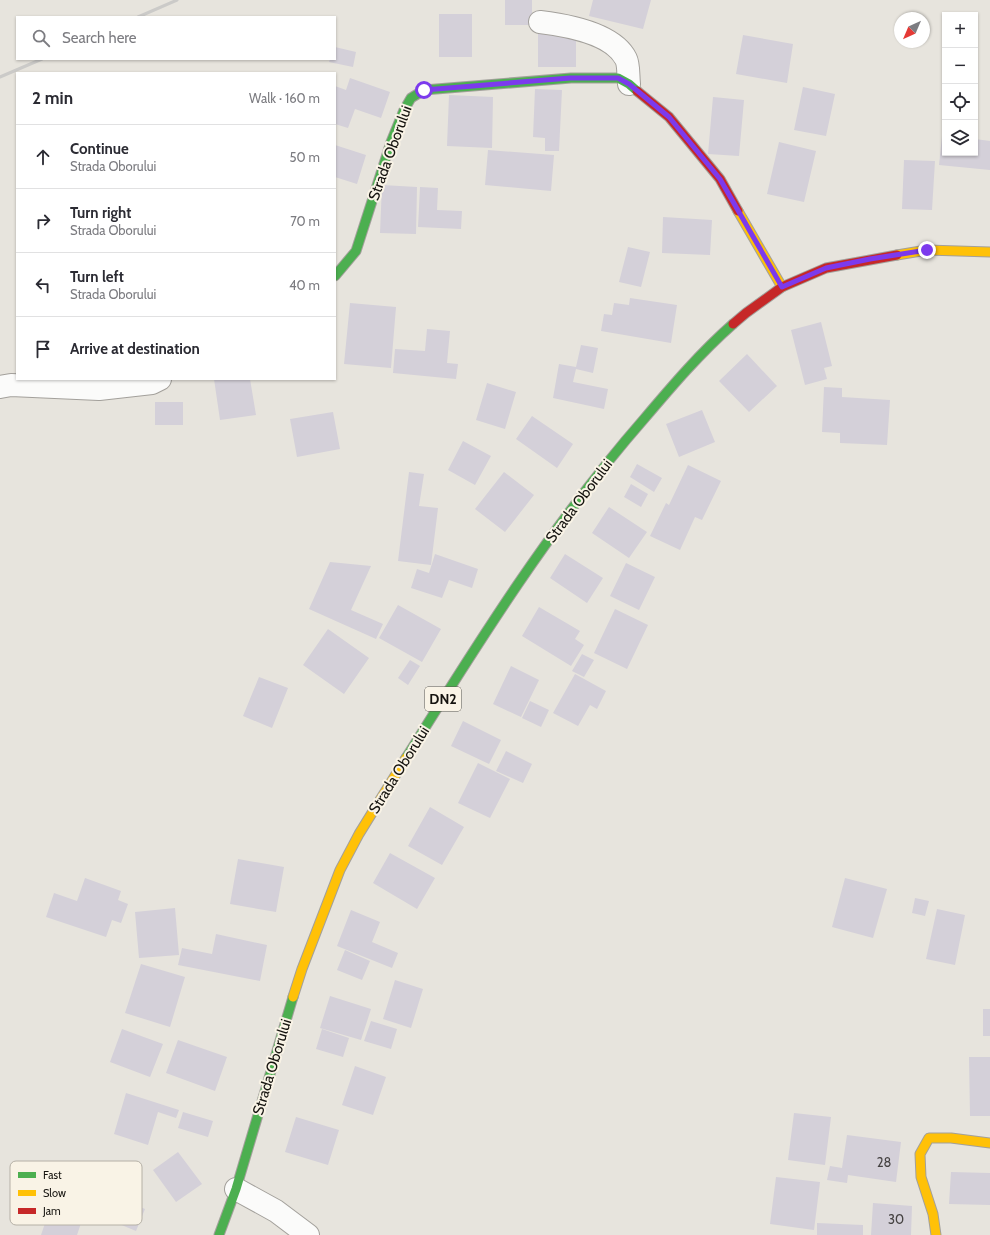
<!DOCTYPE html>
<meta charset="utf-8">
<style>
:root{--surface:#fff;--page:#f2f2f3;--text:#2b2b33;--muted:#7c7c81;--line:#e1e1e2}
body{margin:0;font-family:Cabin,sans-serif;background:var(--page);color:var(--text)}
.controls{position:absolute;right:12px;top:12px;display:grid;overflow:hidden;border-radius:0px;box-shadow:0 1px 3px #0004}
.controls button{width:36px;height:36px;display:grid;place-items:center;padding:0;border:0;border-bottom:1px solid var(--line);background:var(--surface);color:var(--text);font:20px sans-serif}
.compass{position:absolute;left:894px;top:12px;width:36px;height:36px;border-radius:50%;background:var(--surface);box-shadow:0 1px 3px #0004;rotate:224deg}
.stop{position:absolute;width:12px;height:12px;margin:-9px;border:3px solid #7c3aed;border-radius:50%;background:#fff}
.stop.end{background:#7c3aed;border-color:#fff;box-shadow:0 1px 4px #0008}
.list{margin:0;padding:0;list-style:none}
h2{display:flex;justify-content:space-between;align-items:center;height:52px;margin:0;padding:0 16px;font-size:17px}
h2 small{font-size:13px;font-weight:400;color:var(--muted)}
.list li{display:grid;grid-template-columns:26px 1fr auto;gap:12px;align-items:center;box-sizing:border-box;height:64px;padding:0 16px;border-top:1px solid var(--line)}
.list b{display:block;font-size:15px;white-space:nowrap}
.list p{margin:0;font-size:13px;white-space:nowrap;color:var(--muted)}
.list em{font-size:13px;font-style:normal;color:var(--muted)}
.icon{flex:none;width:22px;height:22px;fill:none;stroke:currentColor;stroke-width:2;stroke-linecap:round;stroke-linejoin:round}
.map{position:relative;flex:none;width:990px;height:1235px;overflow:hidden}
.search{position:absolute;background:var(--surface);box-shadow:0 1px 3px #0004;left:16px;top:16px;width:320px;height:44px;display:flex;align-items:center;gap:10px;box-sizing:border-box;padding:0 14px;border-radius:0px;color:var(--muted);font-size:15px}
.panel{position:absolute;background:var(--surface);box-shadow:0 1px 3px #0004;left:16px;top:72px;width:320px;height:308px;border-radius:0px}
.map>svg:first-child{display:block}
.building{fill:#d4d0d9}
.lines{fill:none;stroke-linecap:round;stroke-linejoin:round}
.street-casing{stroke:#a3a09b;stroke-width:24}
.fast-casing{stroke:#a3a09b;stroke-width:11}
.slow-casing{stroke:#a3a09b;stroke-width:11}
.jam-casing{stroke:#a3a09b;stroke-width:11}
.street{stroke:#fbfbfa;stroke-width:22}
.fast{stroke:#4caf50;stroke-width:9}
.slow{stroke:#ffc107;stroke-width:9}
.jam{stroke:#c62828;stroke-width:9}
.rail{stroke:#cbcac8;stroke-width:3}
.route{stroke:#7c3aed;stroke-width:5}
.labels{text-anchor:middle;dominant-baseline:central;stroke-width:4;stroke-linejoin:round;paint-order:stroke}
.number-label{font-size:13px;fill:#454242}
.shield{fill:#f9f3e6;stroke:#595650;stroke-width:1}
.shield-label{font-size:14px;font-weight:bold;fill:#15130f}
.street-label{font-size:15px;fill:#15130f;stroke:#f9f3e6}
.key{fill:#f9f3e6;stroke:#b5b0a6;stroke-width:1}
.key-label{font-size:11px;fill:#15130f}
</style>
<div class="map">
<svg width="990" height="1235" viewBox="0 0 990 1235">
<rect width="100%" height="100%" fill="#e7e4dd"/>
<path class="building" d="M 505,0 L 532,0 L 532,25 L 505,25 Z
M 593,0 L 651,0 L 643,29 L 589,16 Z
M 439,14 L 472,14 L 472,57 L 439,57 Z
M 538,32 L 576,33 L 576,67 L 538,67 Z
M 743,35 L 793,44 L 787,83 L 736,74 Z
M 335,47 L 356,52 L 353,67 L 329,62 L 330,59 L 335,59 Z
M 350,78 L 390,92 L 381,118 L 355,109 L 348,128 L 335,124 L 335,86 L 346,90 Z
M 803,87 L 835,94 L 826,136 L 794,130 Z
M 535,89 L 562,90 L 559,151 L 545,151 L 545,138 L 533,137 Z
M 449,95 L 493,97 L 492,148 L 447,146 Z
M 713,97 L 744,100 L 739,156 L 708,154 Z
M 942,136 L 945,136 L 945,153 L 975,153 L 975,139 L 990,141 L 990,170 L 939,165 Z
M 779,142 L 816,151 L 804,202 L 767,194 Z
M 335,145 L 366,155 L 357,184 L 335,177 Z
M 488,150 L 554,155 L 551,191 L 485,185 Z
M 904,160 L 935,161 L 932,210 L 902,209 Z
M 382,185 L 417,187 L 416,234 L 380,233 Z
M 420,187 L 438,188 L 437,210 L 462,211 L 461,229 L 418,227 Z
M 663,217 L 712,220 L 710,255 L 662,253 Z
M 628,247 L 650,252 L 641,287 L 619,282 Z
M 630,298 L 677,305 L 671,343 L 601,331 L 604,314 L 612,315 L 614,303 L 629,305 Z
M 350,303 L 396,307 L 391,368 L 344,364 Z
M 821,322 L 832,366 L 824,368 L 827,379 L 805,385 L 791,330 Z
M 427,329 L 450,331 L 447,363 L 458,364 L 456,379 L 393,373 L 395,349 L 425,351 Z
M 581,345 L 598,348 L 593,373 L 576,369 L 573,382 L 608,389 L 604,409 L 553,398 L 559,364 L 576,367 Z
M 747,354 L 777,386 L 749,412 L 719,381 Z
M 214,379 L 250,379 L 256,415 L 220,420 Z
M 487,383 L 516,392 L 505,429 L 476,420 Z
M 824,387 L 842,388 L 842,397 L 890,400 L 887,445 L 840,443 L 840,433 L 822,432 Z
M 155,402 L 183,402 L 183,425 L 155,425 Z
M 702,410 L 715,442 L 679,457 L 666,424 Z
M 333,412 L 340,449 L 297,457 L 290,419 Z
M 532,416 L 573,444 L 557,468 L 516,439 Z
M 463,441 L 491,456 L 475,485 L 448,470 Z
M 637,464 L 662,478 L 654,492 L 630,477 Z
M 688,465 L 721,481 L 702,520 L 695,517 L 680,550 L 650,536 L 666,503 L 669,505 Z
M 409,472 L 424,474 L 419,506 L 438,508 L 431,565 L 398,561 Z
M 504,472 L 534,495 L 505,532 L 475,509 Z
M 631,484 L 648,494 L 641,507 L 624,497 Z
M 609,507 L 647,532 L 629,558 L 592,533 Z
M 435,554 L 478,569 L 472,588 L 449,580 L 442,598 L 411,588 L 417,569 L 429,573 Z
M 565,554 L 603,578 L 587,603 L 550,578 Z
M 330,562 L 371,566 L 351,610 L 383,624 L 376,639 L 309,609 Z
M 626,563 L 655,577 L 639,610 L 610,596 Z
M 398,605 L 441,629 L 422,662 L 379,638 Z
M 539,607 L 580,631 L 575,639 L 584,645 L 571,666 L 522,636 Z
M 615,609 L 648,625 L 627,669 L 594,653 Z
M 328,629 L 369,658 L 344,694 L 303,665 Z
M 582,654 L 594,660 L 584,677 L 572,671 Z
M 410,660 L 420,666 L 408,685 L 398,678 Z
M 511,666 L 539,680 L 521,717 L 493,704 Z
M 575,674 L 606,691 L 597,709 L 590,705 L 578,726 L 553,713 Z
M 259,677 L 288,688 L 272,728 L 243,716 Z
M 530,701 L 549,710 L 541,727 L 522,718 Z
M 463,721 L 501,740 L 489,764 L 451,746 Z
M 506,751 L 532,764 L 523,783 L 496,771 Z
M 478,763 L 510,779 L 490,818 L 458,803 Z
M 430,807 L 464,827 L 442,865 L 408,846 Z
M 390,853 L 435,878 L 417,909 L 373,883 Z
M 238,859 L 284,867 L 276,912 L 230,904 Z
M 85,878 L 121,891 L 118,900 L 128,904 L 121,923 L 112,920 L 106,937 L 46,917 L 54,893 L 77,901 Z
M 845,878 L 887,889 L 873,938 L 832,927 Z
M 915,898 L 929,901 L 925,916 L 912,913 Z
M 175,908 L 179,955 L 139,958 L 135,912 Z
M 937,909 L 965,915 L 955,965 L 926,959 Z
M 351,910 L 380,922 L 372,942 L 398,953 L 392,968 L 337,946 Z
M 216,934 L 267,945 L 260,981 L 178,965 L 182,948 L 212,954 Z
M 345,950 L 370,961 L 362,980 L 337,970 Z
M 141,964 L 185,977 L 170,1027 L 125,1013 Z
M 395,980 L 423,989 L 411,1028 L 383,1019 Z
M 330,996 L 371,1009 L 361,1040 L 320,1028 Z
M 983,1009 L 990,1009 L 990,1036 L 983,1036 Z
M 371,1021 L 397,1029 L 391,1049 L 364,1041 Z
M 122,1029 L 163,1044 L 150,1077 L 110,1062 Z
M 322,1029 L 349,1038 L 343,1057 L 316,1049 Z
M 178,1040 L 227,1057 L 215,1091 L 166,1073 Z
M 969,1057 L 990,1057 L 990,1116 L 970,1116 Z
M 355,1066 L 386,1077 L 373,1115 L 342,1105 Z
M 126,1093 L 179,1110 L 176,1118 L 158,1112 L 148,1145 L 114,1134 Z
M 183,1112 L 213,1121 L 208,1137 L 178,1128 Z
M 794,1113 L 831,1117 L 825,1165 L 788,1160 Z
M 296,1117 L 339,1130 L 328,1165 L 285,1152 Z
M 847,1135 L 901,1142 L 896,1182 L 848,1175 L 847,1183 L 827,1180 L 830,1166 L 842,1168 Z
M 178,1152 L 202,1184 L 176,1202 L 153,1170 Z
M 951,1172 L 990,1173 L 990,1205 L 949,1204 Z
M 776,1177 L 820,1182 L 814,1230 L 770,1224 Z
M 114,1196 L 145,1209 L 136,1231 L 88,1211 L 92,1202 L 108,1209 Z
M 53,1200 L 85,1211 L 77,1235 L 41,1235 Z
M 873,1203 L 912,1206 L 911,1235 L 871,1235 Z
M 817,1223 L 863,1225 L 863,1235 L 817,1235 Z"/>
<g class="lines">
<defs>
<path id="street" d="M 540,22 C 565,25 613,33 626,59 C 629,65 628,76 629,84
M 0,387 L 11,385 L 99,389 L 152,383 L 160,379
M 236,1189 L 276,1211 L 308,1235"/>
<path id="fast" d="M 335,276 L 356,251 L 391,142 L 404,110 L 411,98 L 424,90 L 571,78 L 618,78 L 629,84 L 637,91
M 406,758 C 479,641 553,523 644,419 C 672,386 700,353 733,324
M 219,1235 L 236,1189 L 293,997"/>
<path id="slow" d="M 738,211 L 782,287
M 897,255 L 927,250 L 990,252
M 293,997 L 302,969 L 340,870 L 359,834 L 406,758
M 936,1235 L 933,1214 L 921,1177 L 920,1154 L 929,1138 L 951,1138 L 990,1143"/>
<path id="jam" d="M 637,91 L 669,117 L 720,179 L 738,211
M 733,324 L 746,313 L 782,287 L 826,268 L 897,255"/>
</defs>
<use href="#street" class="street-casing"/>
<use href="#fast" class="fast-casing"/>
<use href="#slow" class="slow-casing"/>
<use href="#jam" class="jam-casing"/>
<use href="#street" class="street"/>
<use href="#fast" class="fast"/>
<use href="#slow" class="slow"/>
<use href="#jam" class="jam"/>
<path class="rail" d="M 138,17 L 177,0
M 0,77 L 42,59"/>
</g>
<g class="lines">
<path class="route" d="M 424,90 L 570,78 L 618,78 L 629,84 L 669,117 L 720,179 L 782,287 L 826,268 L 870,259 L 927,250"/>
</g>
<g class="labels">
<g class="number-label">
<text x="884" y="1162">28</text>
<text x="896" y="1219">30</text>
</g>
<rect class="shield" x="425" y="687" width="36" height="24" rx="3"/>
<g class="shield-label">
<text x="443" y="699">DN2</text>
</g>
<g class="street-label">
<text transform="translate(390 153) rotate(-70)">Strada Oborului</text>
<text transform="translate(579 501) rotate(-53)">Strada Oborului</text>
<text transform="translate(399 770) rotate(-58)">Strada Oborului</text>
<text transform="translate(272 1067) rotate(-73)">Strada Oborului</text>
</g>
</g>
<rect x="10" y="1161" width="132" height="64" rx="6" class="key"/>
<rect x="18" y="1172" width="18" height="6" fill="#4caf50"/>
<rect x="18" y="1190" width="18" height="6" fill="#ffc107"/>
<rect x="18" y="1208" width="18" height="6" fill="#c62828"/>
<g class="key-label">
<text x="43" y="1179">Fast</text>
<text x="43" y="1197">Slow</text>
<text x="43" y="1215">Jam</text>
</g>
</svg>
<div class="controls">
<button>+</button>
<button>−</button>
<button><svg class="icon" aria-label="locate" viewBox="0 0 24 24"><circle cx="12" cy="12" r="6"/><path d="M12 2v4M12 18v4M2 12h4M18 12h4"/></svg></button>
<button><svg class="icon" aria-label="layers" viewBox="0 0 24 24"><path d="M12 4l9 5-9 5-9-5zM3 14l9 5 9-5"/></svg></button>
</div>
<svg class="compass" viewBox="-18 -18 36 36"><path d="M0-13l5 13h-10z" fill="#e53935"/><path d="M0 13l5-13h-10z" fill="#7c7c81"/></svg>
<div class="stop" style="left:424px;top:90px"></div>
<div class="stop end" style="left:927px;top:250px"></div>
<div class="search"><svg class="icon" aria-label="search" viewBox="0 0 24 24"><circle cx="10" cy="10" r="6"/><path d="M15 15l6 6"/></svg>Search here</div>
<section class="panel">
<h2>2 min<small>Walk · 160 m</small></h2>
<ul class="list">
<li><svg class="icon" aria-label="ahead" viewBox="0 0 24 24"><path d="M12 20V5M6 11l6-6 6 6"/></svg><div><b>Continue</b><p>Strada Oborului</p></div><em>50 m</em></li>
<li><svg class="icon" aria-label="right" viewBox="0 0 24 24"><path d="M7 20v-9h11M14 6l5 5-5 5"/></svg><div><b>Turn right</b><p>Strada Oborului</p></div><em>70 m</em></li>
<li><svg class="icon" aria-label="left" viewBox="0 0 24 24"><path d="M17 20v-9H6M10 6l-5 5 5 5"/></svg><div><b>Turn left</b><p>Strada Oborului</p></div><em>40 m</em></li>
<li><svg class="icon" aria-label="arrive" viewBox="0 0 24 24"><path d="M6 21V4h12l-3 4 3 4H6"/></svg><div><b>Arrive at destination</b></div></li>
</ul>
</section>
</div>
